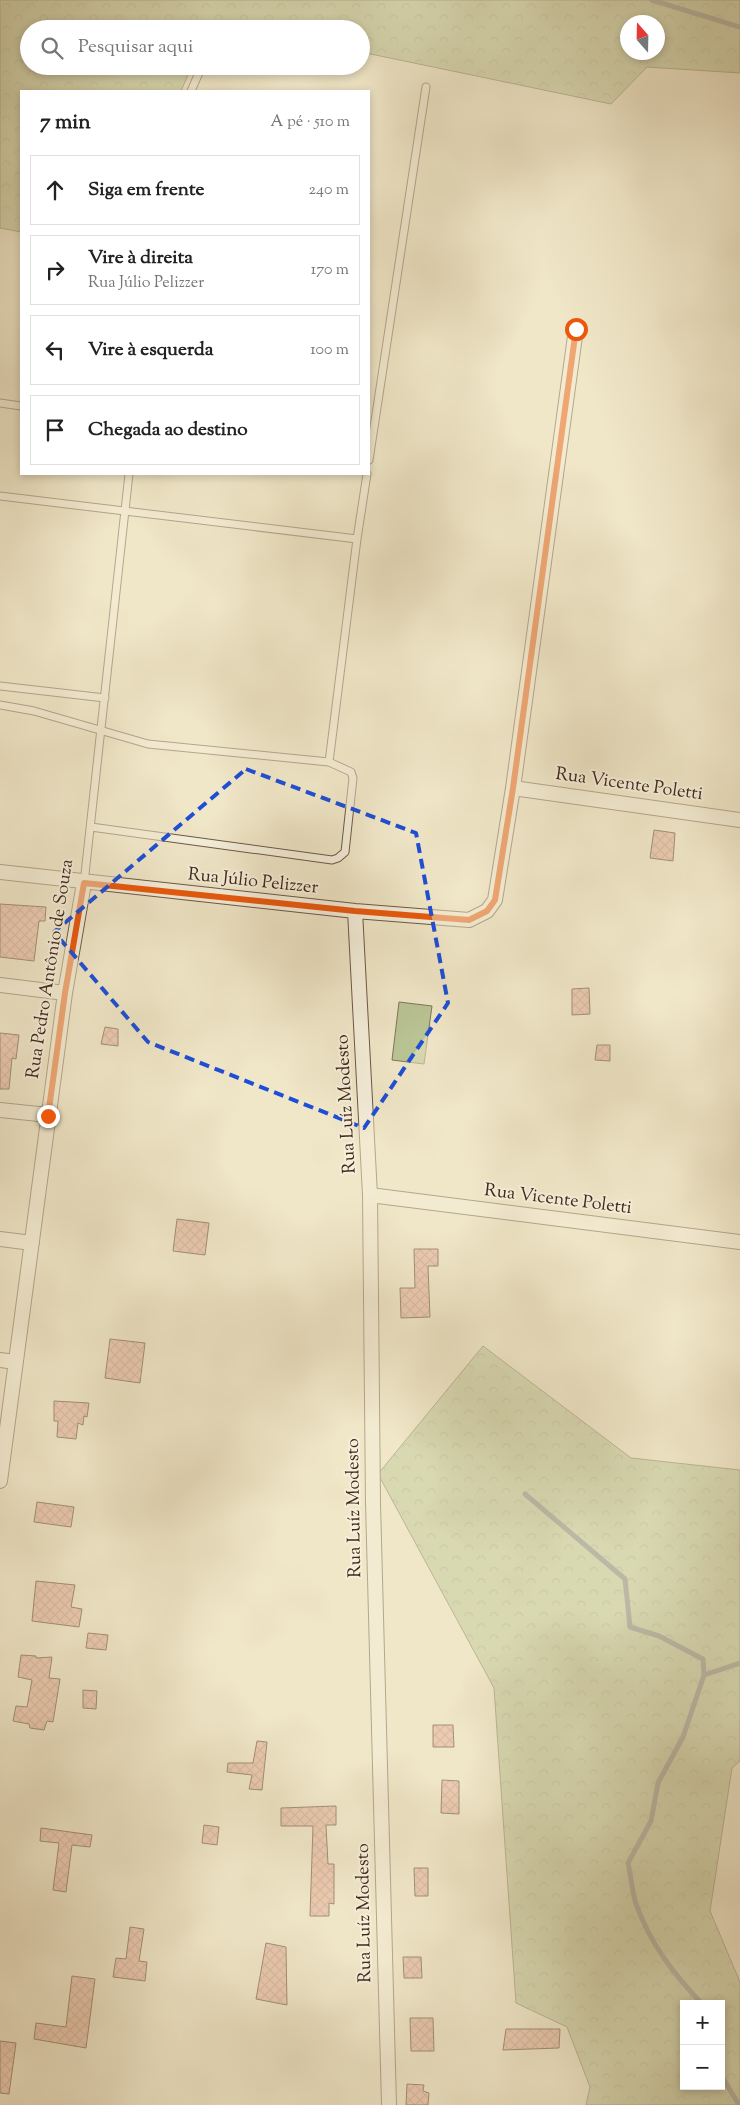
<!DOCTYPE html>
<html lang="pt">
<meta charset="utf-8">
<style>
:root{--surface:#fff;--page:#f2f2f2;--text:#222;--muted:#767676;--line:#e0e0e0}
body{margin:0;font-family:"Sorts Mill Goudy",serif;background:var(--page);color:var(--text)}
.controls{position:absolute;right:15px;bottom:15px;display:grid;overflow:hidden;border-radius:0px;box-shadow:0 2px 8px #0003}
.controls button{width:45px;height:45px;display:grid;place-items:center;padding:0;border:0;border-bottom:1px solid var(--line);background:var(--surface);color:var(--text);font:25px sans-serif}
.compass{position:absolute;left:620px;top:15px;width:45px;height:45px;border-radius:50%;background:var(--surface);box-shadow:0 2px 8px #0003;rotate:340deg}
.stop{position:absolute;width:15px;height:15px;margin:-11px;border:4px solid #ea580c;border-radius:50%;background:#fff}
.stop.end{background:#ea580c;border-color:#fff;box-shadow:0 1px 5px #0008}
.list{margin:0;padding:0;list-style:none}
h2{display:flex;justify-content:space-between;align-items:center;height:65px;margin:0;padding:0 20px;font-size:21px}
h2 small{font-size:16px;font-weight:400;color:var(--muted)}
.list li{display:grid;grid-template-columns:32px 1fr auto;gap:15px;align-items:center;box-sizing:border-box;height:70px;margin:0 10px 10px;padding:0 10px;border:1px solid var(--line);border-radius:0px}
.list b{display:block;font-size:19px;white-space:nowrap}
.list p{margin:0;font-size:16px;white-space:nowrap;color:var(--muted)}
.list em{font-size:16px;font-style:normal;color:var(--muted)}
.icon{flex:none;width:28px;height:28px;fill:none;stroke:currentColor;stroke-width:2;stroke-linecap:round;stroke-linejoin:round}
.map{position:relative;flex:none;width:740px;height:2105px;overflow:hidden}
.search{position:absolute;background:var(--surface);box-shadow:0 2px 8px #0003;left:20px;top:20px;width:350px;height:55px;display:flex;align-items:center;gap:12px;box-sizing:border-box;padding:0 18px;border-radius:28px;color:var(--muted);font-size:19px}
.panel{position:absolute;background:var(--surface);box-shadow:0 2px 8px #0003;left:20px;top:90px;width:350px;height:385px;border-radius:0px}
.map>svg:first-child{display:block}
.forest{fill:url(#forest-crowns);stroke:#7e7657;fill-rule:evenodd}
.pitch{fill:#bac596;stroke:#7e7657}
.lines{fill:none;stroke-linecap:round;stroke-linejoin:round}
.stream{stroke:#7a817d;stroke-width:5}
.building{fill:url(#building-cross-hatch);stroke:#412718}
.service-casing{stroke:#6d5744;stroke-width:9}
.minor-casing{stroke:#6d5744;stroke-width:16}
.service{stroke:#f5efdb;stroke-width:7}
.minor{stroke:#f5efdb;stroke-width:14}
.route{stroke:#ea580c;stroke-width:6}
.marked{fill:none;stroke:#1d4ed8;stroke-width:4;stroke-dasharray:10 6;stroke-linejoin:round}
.labels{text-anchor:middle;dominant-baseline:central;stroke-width:4;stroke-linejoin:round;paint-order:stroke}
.street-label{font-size:18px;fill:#412718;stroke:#f5efdb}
</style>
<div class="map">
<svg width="740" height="2105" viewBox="0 0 740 2105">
<defs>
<pattern id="forest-crowns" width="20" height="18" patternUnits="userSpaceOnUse" patternTransform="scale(1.25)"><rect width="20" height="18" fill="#bac596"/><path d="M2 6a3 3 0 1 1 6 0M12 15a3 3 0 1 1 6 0" fill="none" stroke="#a1a981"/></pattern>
<pattern id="building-cross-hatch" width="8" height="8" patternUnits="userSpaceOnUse" patternTransform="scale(1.25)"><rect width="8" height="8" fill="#e9a995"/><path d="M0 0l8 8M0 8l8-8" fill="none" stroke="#be8a79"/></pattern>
</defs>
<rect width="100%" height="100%" fill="#f0e7c8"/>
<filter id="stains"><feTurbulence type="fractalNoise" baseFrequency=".004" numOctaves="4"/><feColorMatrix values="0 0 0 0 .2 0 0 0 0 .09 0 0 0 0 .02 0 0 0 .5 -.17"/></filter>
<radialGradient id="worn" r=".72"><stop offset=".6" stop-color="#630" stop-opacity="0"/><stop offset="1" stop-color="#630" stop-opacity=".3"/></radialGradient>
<path class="forest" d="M 0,0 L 740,0 L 740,73 L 647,67 L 611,104 L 361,52 L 361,29 L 252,29 L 213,21 L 209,29 L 29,29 L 29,66 L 192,66 L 181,91 L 21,91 L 21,232 L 0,228 ZM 628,22 L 658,22 L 658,52 L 628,52 Z
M 483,1346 L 631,1458 L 740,1470 L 740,1761 L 732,1768 L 710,1911 L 740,1982 L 740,2105 L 586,2105 L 590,2087 L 567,2027 L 516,2003 L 494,1688 L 378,1474 ZM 684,2004 L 721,2004 L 721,2086 L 684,2086 Z"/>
<path class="pitch" d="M 399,1002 L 432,1006 L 424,1064 L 392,1060 Z"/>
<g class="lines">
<path class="stream" d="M 652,0 L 740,27
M 525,1494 L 625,1579 L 630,1627 L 659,1636 L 703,1659 L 704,1675
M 702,2004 C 673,1973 651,1945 636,1904 C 632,1891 631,1876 628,1863 L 651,1821 L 658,1783 L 683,1737 L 704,1675 L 740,1663
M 721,2075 L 739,2105"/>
</g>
<path class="building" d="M 654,830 L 675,833 L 673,861 L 650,858 Z
M 0,904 L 46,907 L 45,921 L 39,921 L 34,961 L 0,957 Z
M 589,988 L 590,1014 L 572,1015 L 572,989 Z
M 105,1027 L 118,1029 L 118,1046 L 101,1044 Z
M 0,1033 L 19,1035 L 16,1059 L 12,1058 L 9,1089 L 0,1089 Z
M 597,1045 L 610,1045 L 610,1061 L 595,1060 Z
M 177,1219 L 209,1223 L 205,1255 L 173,1251 Z
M 414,1249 L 438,1249 L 438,1266 L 428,1266 L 430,1317 L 401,1318 L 400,1288 L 415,1288 Z
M 110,1339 L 145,1343 L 140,1383 L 105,1378 Z
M 54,1401 L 89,1403 L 87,1417 L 84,1416 L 83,1425 L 78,1423 L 76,1439 L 57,1437 L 58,1421 L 54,1421 Z
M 37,1502 L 74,1507 L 71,1527 L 34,1522 Z
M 36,1581 L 75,1585 L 71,1607 L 82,1609 L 79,1627 L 32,1621 Z
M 88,1633 L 108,1635 L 106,1650 L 86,1648 Z
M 21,1655 L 36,1656 L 36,1658 L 52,1657 L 49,1678 L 60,1679 L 53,1722 L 47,1721 L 44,1730 L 30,1728 L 29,1724 L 13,1721 L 16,1706 L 27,1707 L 32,1680 L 18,1677 Z
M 83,1690 L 97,1691 L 96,1709 L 83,1708 Z
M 433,1725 L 453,1725 L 454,1747 L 433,1747 Z
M 257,1741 L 267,1742 L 262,1790 L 249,1789 L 252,1775 L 227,1772 L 228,1763 L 253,1763 Z
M 442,1780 L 459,1781 L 459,1814 L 441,1813 Z
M 336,1806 L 336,1825 L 326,1825 L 328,1864 L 334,1864 L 334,1904 L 329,1903 L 329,1916 L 310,1916 L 313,1826 L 281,1826 L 281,1808 Z
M 204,1825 L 219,1827 L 217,1845 L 202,1843 Z
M 41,1828 L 92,1835 L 90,1847 L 72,1845 L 66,1892 L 53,1890 L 59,1843 L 40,1841 Z
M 414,1868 L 428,1868 L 428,1896 L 415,1896 Z
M 130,1927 L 144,1929 L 139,1961 L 147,1962 L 145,1981 L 113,1977 L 116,1958 L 126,1959 Z
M 266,1943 L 286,1947 L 287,2005 L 256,1999 Z
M 403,1957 L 421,1957 L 422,1978 L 404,1978 Z
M 72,1976 L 95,1979 L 86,2048 L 34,2039 L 36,2023 L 66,2027 Z
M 410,2018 L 433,2018 L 434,2051 L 411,2051 Z
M 506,2029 L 560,2029 L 559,2048 L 503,2050 Z
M 0,2041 L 16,2043 L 9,2094 L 0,2093 Z
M 407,2084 L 424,2085 L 423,2091 L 429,2093 L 428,2105 L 406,2105 Z"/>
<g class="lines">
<defs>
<path id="service" d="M 191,91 L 202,66
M 0,403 L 21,406
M 369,460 L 426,87
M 0,496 L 357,539
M 0,686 L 105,698
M 0,705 L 34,711 L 148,744 L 329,762 L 351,772 L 353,778 L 345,852 L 338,858 L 332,860 L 91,827
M 329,762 L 357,539 L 367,474
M 84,883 L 129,474"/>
<path id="minor" d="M 513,788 L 740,820
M 0,872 L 355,911 L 469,920 L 487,911 L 495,900 L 513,788 L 576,329
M 355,911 L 370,1195 L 373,1503 L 389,2105
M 0,985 L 65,993
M 0,1110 L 48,1115
M 370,1195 L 740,1242
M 0,1239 L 32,1243
M 0,1360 L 15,1362
M 0,1481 L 65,993 L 84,883"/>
</defs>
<use href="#service" class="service-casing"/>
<use href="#minor" class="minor-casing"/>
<use href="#service" class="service"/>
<use href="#minor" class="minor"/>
</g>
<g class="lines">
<path class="route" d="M 48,1116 L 65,993 L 84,883 L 355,911 L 469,920 L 487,911 L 495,900 L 513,788 L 576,329"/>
</g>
<path d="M0 0H740V2105H0ZM 246,769 L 416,833 L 448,1003 L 364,1128 L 148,1042 L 54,932 Z" fill="#f0e7c8" fill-opacity=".55" fill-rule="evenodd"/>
<path class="marked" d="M 246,769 L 416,833 L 448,1003 L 364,1128 L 148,1042 L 54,932 Z"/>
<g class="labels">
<g class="street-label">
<text transform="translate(629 785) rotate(8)">Rua Vicente Poletti</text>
<text transform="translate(253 882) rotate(6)">Rua Júlio Pelizzer</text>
<text transform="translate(51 969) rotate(-81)">Rua Pedro Antônio de Souza</text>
<text transform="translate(347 1104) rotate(-93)">Rua Luíz Modesto</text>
<text transform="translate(558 1200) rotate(7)">Rua Vicente Poletti</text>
<text transform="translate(355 1508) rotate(-91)">Rua Luíz Modesto</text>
<text transform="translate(365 1913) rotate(-91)">Rua Luíz Modesto</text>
</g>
</g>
<rect width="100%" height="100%" filter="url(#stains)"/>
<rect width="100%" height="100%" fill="url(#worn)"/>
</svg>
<div class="controls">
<button>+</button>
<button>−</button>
</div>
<svg class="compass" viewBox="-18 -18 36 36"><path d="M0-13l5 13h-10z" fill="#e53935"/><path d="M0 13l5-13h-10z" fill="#767676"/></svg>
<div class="stop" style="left:576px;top:329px"></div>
<div class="stop end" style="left:48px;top:1116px"></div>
<div class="search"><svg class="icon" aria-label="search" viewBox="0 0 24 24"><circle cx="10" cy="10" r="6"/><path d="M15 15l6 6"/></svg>Pesquisar aqui</div>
<section class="panel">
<h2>7 min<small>A pé · 510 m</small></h2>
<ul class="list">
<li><svg class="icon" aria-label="ahead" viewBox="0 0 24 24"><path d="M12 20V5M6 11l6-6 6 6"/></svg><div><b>Siga em frente</b></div><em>240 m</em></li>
<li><svg class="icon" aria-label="right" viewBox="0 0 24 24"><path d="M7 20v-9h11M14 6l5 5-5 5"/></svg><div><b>Vire à direita</b><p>Rua Júlio Pelizzer</p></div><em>170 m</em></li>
<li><svg class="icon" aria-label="left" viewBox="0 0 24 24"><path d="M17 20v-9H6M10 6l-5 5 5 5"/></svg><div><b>Vire à esquerda</b></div><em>100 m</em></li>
<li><svg class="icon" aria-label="arrive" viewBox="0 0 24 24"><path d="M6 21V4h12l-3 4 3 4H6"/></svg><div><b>Chegada ao destino</b></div></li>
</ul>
</section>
</div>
